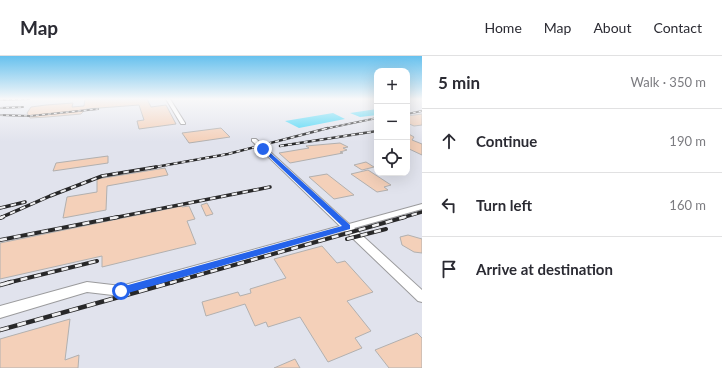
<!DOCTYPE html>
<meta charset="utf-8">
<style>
:root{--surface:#fff;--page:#f2f2f3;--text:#2b2b33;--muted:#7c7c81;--line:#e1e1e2}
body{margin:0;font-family:Lato,sans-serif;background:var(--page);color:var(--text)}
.controls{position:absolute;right:12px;top:12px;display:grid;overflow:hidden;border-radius:8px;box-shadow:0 4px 16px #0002}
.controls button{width:36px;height:36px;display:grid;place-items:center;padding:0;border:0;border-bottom:1px solid var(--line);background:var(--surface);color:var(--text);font:20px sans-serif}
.stop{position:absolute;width:12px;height:12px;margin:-9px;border:3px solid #2563eb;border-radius:50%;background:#fff}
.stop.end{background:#2563eb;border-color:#fff;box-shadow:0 1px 4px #0008}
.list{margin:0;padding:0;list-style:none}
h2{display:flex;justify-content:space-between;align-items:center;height:52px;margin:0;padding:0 16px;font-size:17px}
h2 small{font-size:13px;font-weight:400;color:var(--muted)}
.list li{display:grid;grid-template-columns:26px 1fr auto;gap:12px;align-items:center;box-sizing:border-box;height:64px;padding:0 16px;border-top:1px solid var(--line)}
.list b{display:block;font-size:15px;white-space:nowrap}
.list em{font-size:13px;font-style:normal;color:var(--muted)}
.icon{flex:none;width:22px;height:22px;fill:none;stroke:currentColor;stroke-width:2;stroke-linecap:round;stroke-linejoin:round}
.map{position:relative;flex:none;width:422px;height:312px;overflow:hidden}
header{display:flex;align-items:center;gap:24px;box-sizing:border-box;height:56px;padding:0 20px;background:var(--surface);border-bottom:1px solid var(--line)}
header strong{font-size:19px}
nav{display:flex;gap:22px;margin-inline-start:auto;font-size:14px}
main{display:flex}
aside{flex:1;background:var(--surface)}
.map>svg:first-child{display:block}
.built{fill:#e1e3ed}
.water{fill:#45d5f6}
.building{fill:#f4d0b9;stroke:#b2b0af}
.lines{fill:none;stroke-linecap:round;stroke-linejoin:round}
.minor-casing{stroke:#9b9b9d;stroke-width:2}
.minor{fill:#fff;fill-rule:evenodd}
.rail-far4-casing{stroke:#282829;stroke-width:2}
.rail-far3-casing{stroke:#282829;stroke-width:2.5}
.rail-far2-casing{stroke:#282829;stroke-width:3.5}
.rail-far1-casing{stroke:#282829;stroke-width:4}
.rail-casing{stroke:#282829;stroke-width:4.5}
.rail-far4{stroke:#f0f0f2;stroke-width:1;stroke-dasharray:3;stroke-linecap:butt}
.rail-far3{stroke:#f0f0f2;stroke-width:1.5;stroke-dasharray:4;stroke-linecap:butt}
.rail-far2{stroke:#f0f0f2;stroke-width:2;stroke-dasharray:5.5;stroke-linecap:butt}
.rail-far1{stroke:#f0f0f2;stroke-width:2.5;stroke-dasharray:7;stroke-linecap:butt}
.rail{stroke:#f0f0f2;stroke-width:3;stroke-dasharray:9;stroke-linecap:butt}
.route{fill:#2563eb}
</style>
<header>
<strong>Map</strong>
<nav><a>Home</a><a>Map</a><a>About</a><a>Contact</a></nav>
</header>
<main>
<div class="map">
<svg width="422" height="312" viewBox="0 0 422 312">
<rect width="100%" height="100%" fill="#f0f0f2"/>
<path class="built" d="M 0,43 L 377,43 L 377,117 L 407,117 L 407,43 L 422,43 L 422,312 L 0,312 Z"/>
<path class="water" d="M 377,53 L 377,59 L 360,61 L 350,57 Z
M 333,57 L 345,63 L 299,72 L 285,65 Z"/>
<path class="building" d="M 85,43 L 147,43 L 151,51 L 166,49 L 176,68 L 139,73 L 137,65 L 144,64 L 139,49 L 86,53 L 81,58 L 47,61 L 30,62 L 27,57 L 31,51 L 46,49 L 73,47 L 72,51 L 84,50 Z
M 422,58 L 422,69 L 414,70 L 407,67 L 407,60 Z
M 221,72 L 230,81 L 189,87 L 182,77 Z
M 407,77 L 414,81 L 412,84 L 422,88 L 422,99 L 407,92 Z
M 340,87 L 348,91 L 343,92 L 347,94 L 340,96 L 343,97 L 290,107 L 279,97 L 309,92 L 306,90 Z
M 108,100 L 108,107 L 53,115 L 56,107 Z
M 366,106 L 374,111 L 362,114 L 354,109 Z
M 165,112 L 168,119 L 107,130 L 106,154 L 63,162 L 67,141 L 97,136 L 97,123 Z
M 368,114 L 391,129 L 384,131 L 388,134 L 377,136 L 351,118 Z
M 327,118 L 354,139 L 334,143 L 309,121 Z
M 207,147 L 213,158 L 206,160 L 201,149 Z
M 182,150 L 182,151 L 189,150 L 195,163 L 187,165 L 196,188 L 102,211 L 102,200 L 0,223 L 0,187 Z
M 408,179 L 422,183 L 422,197 L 414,196 L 402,189 L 400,181 Z
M 322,190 L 337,207 L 345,205 L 373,236 L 347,245 L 371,275 L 355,282 L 362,292 L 328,306 L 300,261 L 268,271 L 266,266 L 255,270 L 245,248 L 206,260 L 202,246 L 238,236 L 240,240 L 251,237 L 250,233 L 286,222 L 274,203 Z
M 70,263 L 65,304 L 79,299 L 78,312 L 0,312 L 0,283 Z
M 417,277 L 422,282 L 422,312 L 389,312 L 375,294 Z
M 295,303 L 300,312 L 274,312 Z"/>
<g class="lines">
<defs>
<path id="minor" d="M 166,43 L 170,43 L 185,67 L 185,68 L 181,68 Z
M 252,83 L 256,83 L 349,168 L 422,148 L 422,153 L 354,172 L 422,234 L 422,246 L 418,245 L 345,175 L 121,240 L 87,236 L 0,262 L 0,250 L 87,226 L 121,230 L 340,170 L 252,85 Z"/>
</defs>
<use href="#minor" class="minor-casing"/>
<use href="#minor" class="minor"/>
<defs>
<path id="rail-far4" d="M 0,44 L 29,43
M 0,52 L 23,51
M 407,58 L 422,55
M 0,59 L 30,60 L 98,53
M 324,73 L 377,62"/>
<path id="rail-far3" d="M 280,90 L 377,75
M 150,112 L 228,98 L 328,72"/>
<path id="rail-far2" d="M 0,152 L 25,146
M 0,162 L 50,140 L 102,120 L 156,111
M 113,162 L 270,131
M 401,162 L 422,156"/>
<path id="rail-far1" d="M 0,162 L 3,161
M 347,183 L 386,173
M 0,184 L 118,161
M 7,227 L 97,205
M 170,227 L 405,161"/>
<path id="rail" d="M 0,229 L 11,226
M 0,274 L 173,226"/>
</defs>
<use href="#rail-far4" class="rail-far4-casing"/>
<use href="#rail-far3" class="rail-far3-casing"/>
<use href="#rail-far2" class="rail-far2-casing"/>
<use href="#rail-far1" class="rail-far1-casing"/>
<use href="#rail" class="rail-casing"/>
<use href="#rail-far4" class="rail-far4"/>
<use href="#rail-far3" class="rail-far3"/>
<use href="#rail-far2" class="rail-far2"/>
<use href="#rail-far1" class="rail-far1"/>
<use href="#rail" class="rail"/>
</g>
<linearGradient id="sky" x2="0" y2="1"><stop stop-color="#67c1ee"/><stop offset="0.5" stop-color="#f8f8f9"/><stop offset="1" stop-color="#f8f8f9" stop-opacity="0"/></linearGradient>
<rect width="422" height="86" fill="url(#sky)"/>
<path class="route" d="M 262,92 L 265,92 L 350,169 L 350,173 L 121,239 L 118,238 L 117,235 L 118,232 L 121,231 L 342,170 L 262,94 Z"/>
</svg>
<div class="controls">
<button>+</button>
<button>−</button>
<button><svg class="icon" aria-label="locate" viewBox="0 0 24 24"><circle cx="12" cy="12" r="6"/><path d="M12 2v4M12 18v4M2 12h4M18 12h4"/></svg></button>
</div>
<div class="stop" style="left:121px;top:235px"></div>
<div class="stop end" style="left:263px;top:93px"></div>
</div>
<aside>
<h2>5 min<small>Walk · 350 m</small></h2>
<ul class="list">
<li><svg class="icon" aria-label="ahead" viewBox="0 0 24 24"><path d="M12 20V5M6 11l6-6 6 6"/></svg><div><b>Continue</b></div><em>190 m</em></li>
<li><svg class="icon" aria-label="left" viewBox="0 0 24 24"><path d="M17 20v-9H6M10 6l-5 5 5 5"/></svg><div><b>Turn left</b></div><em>160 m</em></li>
<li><svg class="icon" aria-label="arrive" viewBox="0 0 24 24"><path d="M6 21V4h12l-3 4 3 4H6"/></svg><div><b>Arrive at destination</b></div></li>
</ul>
</aside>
</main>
